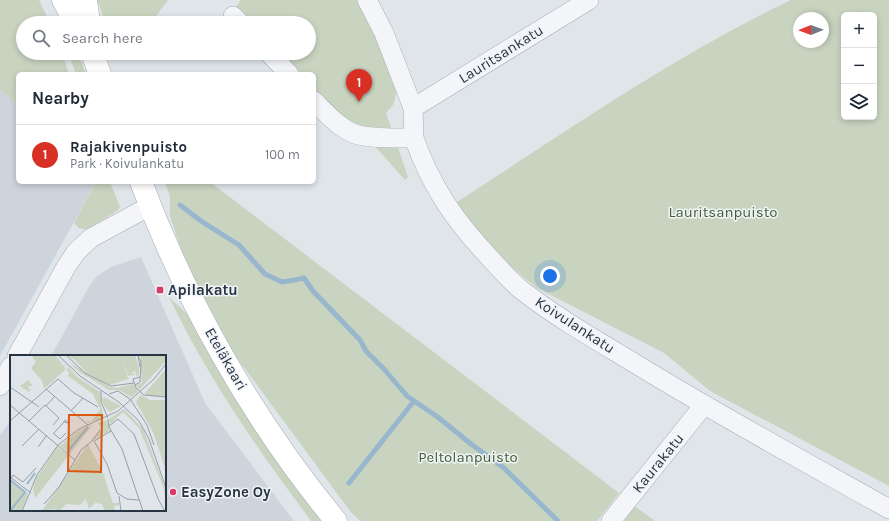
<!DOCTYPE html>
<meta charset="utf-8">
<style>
:root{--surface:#fff;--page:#f6f6f7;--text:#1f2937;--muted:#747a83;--line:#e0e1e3;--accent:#d93025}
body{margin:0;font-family:Karla,sans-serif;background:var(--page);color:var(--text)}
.controls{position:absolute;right:12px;top:12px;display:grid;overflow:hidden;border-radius:6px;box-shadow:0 2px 6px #0003}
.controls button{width:36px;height:36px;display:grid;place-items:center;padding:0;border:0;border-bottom:1px solid var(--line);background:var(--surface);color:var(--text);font:20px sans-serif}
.compass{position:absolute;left:793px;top:12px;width:36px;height:36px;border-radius:50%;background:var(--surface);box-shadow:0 2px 6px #0003;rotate:269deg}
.you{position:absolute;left:550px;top:276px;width:14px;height:14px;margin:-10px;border:3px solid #fff;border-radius:50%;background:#1a73e8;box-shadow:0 0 0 6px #1a73e833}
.badge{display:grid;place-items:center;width:26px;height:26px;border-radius:50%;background:var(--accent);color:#fff;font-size:13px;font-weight:700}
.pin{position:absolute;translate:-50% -33px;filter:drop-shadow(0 1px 2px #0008)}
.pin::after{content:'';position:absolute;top:21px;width:14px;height:12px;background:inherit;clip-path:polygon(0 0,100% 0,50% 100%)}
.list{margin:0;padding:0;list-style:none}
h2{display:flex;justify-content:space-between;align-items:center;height:52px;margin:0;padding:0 16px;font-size:17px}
h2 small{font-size:13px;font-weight:400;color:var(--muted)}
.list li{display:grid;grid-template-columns:26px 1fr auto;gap:12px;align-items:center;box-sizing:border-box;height:60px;padding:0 16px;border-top:1px solid var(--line)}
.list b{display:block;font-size:15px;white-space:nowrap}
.list p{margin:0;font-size:13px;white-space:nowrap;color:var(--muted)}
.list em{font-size:13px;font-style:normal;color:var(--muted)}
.icon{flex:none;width:22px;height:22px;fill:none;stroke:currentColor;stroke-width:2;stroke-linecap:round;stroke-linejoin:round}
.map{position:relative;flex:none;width:889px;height:521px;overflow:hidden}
.search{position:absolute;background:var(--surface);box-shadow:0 2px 6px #0003;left:16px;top:16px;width:300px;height:44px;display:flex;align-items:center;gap:10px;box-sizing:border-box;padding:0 14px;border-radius:22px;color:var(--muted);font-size:15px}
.panel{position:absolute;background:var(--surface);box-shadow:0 2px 6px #0003;left:16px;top:72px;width:300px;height:112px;border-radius:6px}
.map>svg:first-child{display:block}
.built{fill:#ced4dc}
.green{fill:#c8d4c0;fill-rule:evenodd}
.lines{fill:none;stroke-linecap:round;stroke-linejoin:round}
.stream{stroke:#98b7cd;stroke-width:5}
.street-casing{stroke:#a5acb5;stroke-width:20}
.secondary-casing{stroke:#a5acb5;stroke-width:23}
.street{stroke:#f3f5f8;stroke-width:19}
.secondary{stroke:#fff;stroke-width:22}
.poi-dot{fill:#d83c65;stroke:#f0f4f7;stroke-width:1.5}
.labels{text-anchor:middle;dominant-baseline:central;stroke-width:3;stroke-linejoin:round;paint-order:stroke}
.street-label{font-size:15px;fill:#273443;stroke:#f0f4f7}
.park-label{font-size:15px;fill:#415f34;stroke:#f0f4f7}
.poi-label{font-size:15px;font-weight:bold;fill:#273443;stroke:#f0f4f7;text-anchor:start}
.inset-river{fill:none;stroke:#98b7cd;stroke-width:2}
.inset-road{fill:none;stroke:#969ea7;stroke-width:1}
.view{fill:#de570f;fill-opacity:0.15;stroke:#de570f;stroke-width:2}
.inset-edge{fill:none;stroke:#273443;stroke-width:2}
</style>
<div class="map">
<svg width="889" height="521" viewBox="0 0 889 521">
<rect width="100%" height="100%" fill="#e0e5ea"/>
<path class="built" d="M 0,90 L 18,104 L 18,182 L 96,182 L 0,356 Z
M 141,257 L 205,403 L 294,521 L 0,521 L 0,435 L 11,420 L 11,510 L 165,510 L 165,356 L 51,356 L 90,285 L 97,276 L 111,267 Z"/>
<path class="green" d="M 0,0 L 39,0 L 50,23 L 23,23 L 23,53 L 62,53 L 69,74 L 18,74 L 18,104 L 0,90 Z
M 97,0 L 168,0 L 151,23 L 106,23 Z
M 241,0 L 359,0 L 366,12 L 397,91 L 393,105 L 386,113 L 408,177 L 405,180 L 358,127 L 347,120 L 314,89 L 314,74 L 299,74 L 281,53 L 309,53 L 309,23 L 266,23 L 263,19 L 247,18 L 236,7 Z
M 791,0 L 889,0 L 889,486 L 710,391 L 664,353 L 537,288 L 499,257 L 463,214 L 457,202 C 567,131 674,56 791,0 ZM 844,15 L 874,15 L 874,117 L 844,117 ZM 799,18 L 823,18 L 823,42 L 799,42 Z
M 68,53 L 77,53 L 86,74 L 76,74 Z
M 96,182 L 110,182 L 120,207 L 118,210 L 87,230 L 79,228 L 74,223 Z
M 165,182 L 210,182 L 619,493 L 597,521 L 360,521 L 350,511 L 231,350 L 185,261 L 170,216 L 170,197 Z
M 169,297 L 188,315 L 228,388 L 267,447 L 321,521 L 311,521 C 258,450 207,377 169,297 Z
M 631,507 L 636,507 L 655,521 L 621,521 Z"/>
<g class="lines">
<path class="stream" d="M 180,205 L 201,221 L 239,245 L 265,274 L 282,282 L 295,280 L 304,278 L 313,291 L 360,340 L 366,351 L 384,369 L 407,396 L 439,418 L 471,444 L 504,468 L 558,521
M 349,483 L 414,401"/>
<defs>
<path id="street" d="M 367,0 L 384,33 L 413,108 L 414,138
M 233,16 L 240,23
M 269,53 L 289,74
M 314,101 C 325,112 339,128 355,134 C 368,139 399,138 414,138 C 431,186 454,220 489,257 C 500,269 511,282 524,292 C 563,322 607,346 649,372 C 728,420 809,464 889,509
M 413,108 L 589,0
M 17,356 L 66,267 L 76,252 L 91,238 L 150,206
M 0,386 L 11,366
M 611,521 L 704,405"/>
<path id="secondary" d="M 63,0 L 75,23
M 86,0 L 89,23
M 92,53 L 100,74
M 141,182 C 186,302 254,422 336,521"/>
</defs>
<use href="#street" class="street-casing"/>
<use href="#secondary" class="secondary-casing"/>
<use href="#street" class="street"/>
<use href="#secondary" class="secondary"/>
</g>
<g class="poi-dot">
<rect x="156" y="286" width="8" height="8" rx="2"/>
<circle cx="173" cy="492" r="4"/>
</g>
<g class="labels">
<g class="street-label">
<text transform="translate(501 54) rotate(-32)">Lauritsankatu</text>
<text transform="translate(575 325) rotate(33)">Koivulankatu</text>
<text transform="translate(226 359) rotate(60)">Eteläkaari</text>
<text transform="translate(658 463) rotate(-51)">Kaurakatu</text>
</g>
<g class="park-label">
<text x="723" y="212">Lauritsanpuisto</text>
<text x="468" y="457">Peltolanpuisto</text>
</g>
<g class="poi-label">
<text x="168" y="290">Apilakatu</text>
<text x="181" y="492">EasyZone Oy</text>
</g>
</g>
<g transform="translate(10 355)">
<rect width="156" height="156" fill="#e0e5ea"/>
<path d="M 24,0 L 45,0 L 56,14 L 34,34 L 32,26 L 21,13 L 26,7 L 22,2 ZM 46,0 L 62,16 L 66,21 L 90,37 L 90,46 L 94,63 L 78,68 L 77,65 L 81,67 L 90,54 L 83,39 L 58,21 L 59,17 L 56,15 L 58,13 ZM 56,0 L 125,0 L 129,13 L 129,20 L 126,21 L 125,16 L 122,17 L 125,20 L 118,21 L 113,2 L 118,24 L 99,30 L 76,17 L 65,5 ZM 130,0 L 156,0 L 156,6 L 129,35 L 126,30 L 132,28 ZM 54,1 L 62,9 L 100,32 L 108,33 L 123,29 L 128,37 L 121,42 L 109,35 L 99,35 L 68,16 L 63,11 ZM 156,14 L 156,41 L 137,41 L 135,38 ZM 18,25 L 23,31 L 18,31 L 19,35 L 22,34 L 19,37 L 10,31 ZM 131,40 L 140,45 L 156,45 L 156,116 L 143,77 L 126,47 L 129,43 L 125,46 ZM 93,41 L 93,46 L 94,42 L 111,51 L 100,57 L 95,52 L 98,59 L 91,44 ZM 114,54 L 133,74 L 155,132 L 156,146 L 153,131 L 129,73 L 113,57 L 100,69 L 99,64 ZM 97,65 L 100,76 L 80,86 L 94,73 L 87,68 ZM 83,69 L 60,99 L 50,91 L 69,75 ZM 78,89 L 94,120 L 100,118 L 94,121 L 98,134 L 103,148 L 109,148 L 109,150 L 104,151 L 105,156 L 95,156 L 92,149 L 85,148 L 79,154 L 76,144 L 70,150 L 56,149 L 50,156 L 44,154 L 32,156 ZM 47,92 L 59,100 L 25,143 L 23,134 L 26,124 ZM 0,124 L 18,139 L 11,156 L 0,156 Z" fill="#c8d4c0"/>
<path class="inset-river" d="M 58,96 L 78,72M 0,125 L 15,137 L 0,156M 17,129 L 25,118"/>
<path class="inset-road" d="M 48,0 L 70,21 L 110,48 L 129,66 L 139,84 L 156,133M 56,0 L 75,18 L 101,31 L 124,28M 130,22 L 123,24 L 126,33 L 134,40 L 156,42M 125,30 L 130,27 L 131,7 L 128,1 L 130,12M 0,32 L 29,52M 36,34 L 78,70M 91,36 L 91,47 L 98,63M 99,39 L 108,36 L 120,44 L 137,70 L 144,90M 0,50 L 65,105M 36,51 L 44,42M 61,56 L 73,43M 98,64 L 99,72 L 112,94 L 133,156M 0,66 L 48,24 L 64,38 L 88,52M 19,66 L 35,50 L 49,63 L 43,70M 99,71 L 108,64 L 124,79 L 149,146 L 155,156M 43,78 L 50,84 L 56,78M 43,79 L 54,67 L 59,68 L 55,65 L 54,67M 84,86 L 97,109 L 107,138 L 117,144 L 129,145M 84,86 L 101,76M 12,91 L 29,74M 28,92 L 37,80M 0,122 L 21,138M 1,123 L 3,120 L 13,127 L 26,113M 109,141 L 111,156M 34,149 L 49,132 L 71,95 L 82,86 L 90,75M 12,156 L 27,120 L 48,90 L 69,74 L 108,56 L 144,24 L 156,9"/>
<path class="view" d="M 59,60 L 92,60 L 91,117 L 58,116 Z"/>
<rect width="156" height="156" class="inset-edge"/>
</g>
</svg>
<div class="controls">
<button>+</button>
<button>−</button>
<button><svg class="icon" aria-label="layers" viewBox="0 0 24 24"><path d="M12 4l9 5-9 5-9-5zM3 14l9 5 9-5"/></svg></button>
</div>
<svg class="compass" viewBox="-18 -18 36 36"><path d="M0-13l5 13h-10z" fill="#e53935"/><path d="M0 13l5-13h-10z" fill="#747a83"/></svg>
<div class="you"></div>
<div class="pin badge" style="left:359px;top:102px">1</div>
<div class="search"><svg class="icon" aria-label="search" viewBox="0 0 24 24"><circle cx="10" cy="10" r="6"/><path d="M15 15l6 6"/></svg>Search here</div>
<section class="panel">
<h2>Nearby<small></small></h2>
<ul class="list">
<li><span class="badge">1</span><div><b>Rajakivenpuisto</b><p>Park · Koivulankatu</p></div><em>100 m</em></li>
</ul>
</section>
</div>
